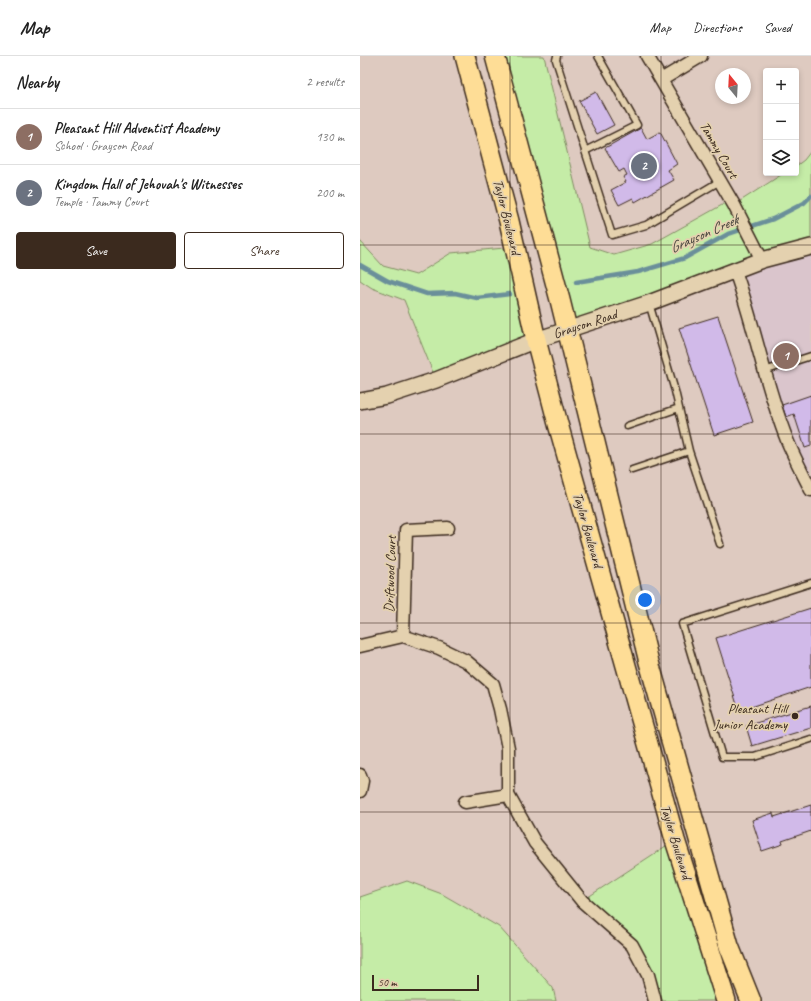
<!DOCTYPE html>
<meta charset="utf-8">
<style>
:root{--surface:#fff;--page:#f6f6f6;--text:#222;--muted:#767676;--line:#e0e0e0;--accent:#3b2a1e}
body{margin:0;font-family:Caveat,sans-serif;background:var(--page);color:var(--text)}
.controls{position:absolute;right:12px;top:12px;display:grid;overflow:hidden;border-radius:4px;box-shadow:0 2px 6px #0003}
.controls button{width:36px;height:36px;display:grid;place-items:center;padding:0;border:0;border-bottom:1px solid var(--line);background:var(--surface);color:var(--text);font:20px sans-serif}
.compass{position:absolute;left:355px;top:12px;width:36px;height:36px;border-radius:50%;background:var(--surface);box-shadow:0 2px 6px #0003;rotate:342deg}
.scale{position:absolute;left:12px;bottom:10px;width:107px;box-sizing:border-box;padding-left:4px;border:2px solid #3b2a1e;border-top:0;font-size:11px;line-height:14px;white-space:nowrap;color:#3b2a1e;-webkit-text-stroke:3px #e4d1af;paint-order:stroke}
.you{position:absolute;left:285px;top:544px;width:14px;height:14px;margin:-10px;border:3px solid #fff;border-radius:50%;background:#1a73e8;box-shadow:0 0 0 6px #1a73e833}
.badge{display:grid;place-items:center;width:26px;height:26px;border-radius:50%;background:var(--accent);color:#fff;font-size:13px;font-weight:700}
.pin{position:absolute;translate:-50% -50%;border:2px solid #fff;box-shadow:0 1px 4px #0006}
.list{margin:0;padding:0;list-style:none}
h2{display:flex;justify-content:space-between;align-items:center;height:52px;margin:0;padding:0 16px;font-size:17px}
h2 small{font-size:13px;font-weight:400;color:var(--muted)}
.list li{display:grid;grid-template-columns:26px 1fr auto;gap:12px;align-items:center;box-sizing:border-box;height:56px;padding:0 16px;border-top:1px solid var(--line)}
.list b{display:block;font-size:15px;white-space:nowrap}
.list p{margin:0;font-size:13px;white-space:nowrap;color:var(--muted)}
.list em{font-size:13px;font-style:normal;color:var(--muted)}
.actions{display:flex;gap:8px;padding:12px 16px}
.actions a{flex:1;padding:9px 0;border:1px solid var(--accent);border-radius:4px;text-align:center;font-size:14px;color:var(--accent)}
.actions .main{background:var(--accent);color:#fff}
.icon{flex:none;width:22px;height:22px;fill:none;stroke:currentColor;stroke-width:2;stroke-linecap:round;stroke-linejoin:round}
.map{position:relative;flex:none;width:451px;height:945px;overflow:hidden}
header{display:flex;align-items:center;gap:24px;box-sizing:border-box;height:56px;padding:0 20px;background:var(--surface);border-bottom:1px solid var(--line)}
header strong{font-size:19px}
nav{display:flex;gap:22px;margin-inline-start:auto;font-size:14px}
main{display:flex}
aside{flex:1;background:var(--surface)}
.map>svg:first-child{display:block}
.built{fill:#dac5cc}
.green{fill:#c5eca7;stroke:#808b62}
.lines{fill:none;stroke-linecap:round;stroke-linejoin:round}
.stream{stroke:#6b8f9a;stroke-width:4.5}
.building{fill:#d1bae9;stroke:#3b2a1e}
.service-casing{stroke:#3b2a1e;stroke-width:9}
.minor-casing{stroke:#3b2a1e;stroke-width:15}
.tertiary-casing{stroke:#3b2a1e;stroke-width:18}
.primary-casing{stroke:#3b2a1e;stroke-width:22}
.service{stroke:#e4d1af;stroke-width:6}
.minor{stroke:#e4d1af;stroke-width:12}
.tertiary{stroke:#e4d1af;stroke-width:15}
.primary{stroke:#fedd96;stroke-width:19}
.grid{fill:none;stroke:#3b2a1e;stroke-width:1;stroke-opacity:0.55}
.poi-dot{fill:#3b2a1e;stroke:#e4d1af;stroke-width:1.5}
.labels{text-anchor:middle;dominant-baseline:central;stroke-width:3.5;stroke-linejoin:round;paint-order:stroke}
.street-label{font-size:14px;fill:#3b2a1e;stroke:#e4d1af}
.poi-label{font-size:14px;fill:#3b2a1e;stroke:#e4d1af;text-anchor:end}
.water-label{font-size:15px;font-style:italic;fill:#47433d;stroke:#e4d1af}
</style>
<header>
<strong>Map</strong>
<nav><a>Map</a><a>Directions</a><a>Saved</a></nav>
</header>
<main>
<aside>
<h2>Nearby<small>2 results</small></h2>
<ul class="list">
<li><span class="badge" style="background:#8d6e63">1</span><div><b>Pleasant Hill Adventist Academy</b><p>School · Grayson Road</p></div><em>130 m</em></li>
<li><span class="badge" style="background:#6b7280">2</span><div><b>Kingdom Hall of Jehovah's Witnesses</b><p>Temple · Tammy Court</p></div><em>200 m</em></li>
</ul>
<div class="actions"><a class="main">Save</a><a>Share</a></div>
</aside>
<div class="map">
<svg width="451" height="945" viewBox="0 0 451 945">
<rect width="100%" height="100%" fill="#decac0"/>
<filter id="ink" filterUnits="userSpaceOnUse"><feTurbulence type="fractalNoise" baseFrequency=".025" numOctaves="2"/><feDisplacementMap in="SourceGraphic" scale="8" xChannelSelector="R" yChannelSelector="G"/><feConvolveMatrix kernelMatrix="1 2 1 2 8 2 1 2 1" color-interpolation-filters="sRGB"/></filter>
<g filter="url(#ink)">
<path class="built" d="M 451,191 L 451,434 L 427,384 L 375,215 Z"/>
<path class="green" d="M 135,0 L 184,0 L 230,191 L 254,199 L 292,188 L 371,144 L 374,149 L 424,117 L 436,117 L 436,110 L 444,104 L 451,95 L 451,191 L 208,275 Z
M 0,185 L 23,210 L 56,219 L 91,197 L 155,191 L 176,284 L 76,324 L 44,244 L 12,232 L 0,224 Z
M 315,784 L 366,945 L 295,945 L 272,889 L 222,845 Z
M 47,825 L 82,838 L 139,871 L 193,932 L 196,945 L 0,945 L 0,841 Z"/>
<g class="lines">
<path class="stream" d="M 0,209 L 28,225 L 67,238 L 95,237 L 117,242 L 150,238
M 216,226 L 278,216 L 325,202 L 368,178 L 413,163 L 444,147 L 451,140"/>
</g>
<path class="building" d="M 236,36 L 254,69 L 237,78 L 219,45 Z
M 281,72 L 287,83 L 300,76 L 317,108 L 308,114 L 314,124 L 275,146 L 273,142 L 259,149 L 251,134 L 266,126 L 263,121 L 267,119 L 264,113 L 259,116 L 245,92 Z
M 358,260 L 393,366 L 354,379 L 319,272 Z
M 451,339 L 451,390 L 445,392 L 434,358 L 426,361 L 422,349 Z
M 451,552 L 451,631 L 379,655 L 356,582 Z
M 451,650 L 451,672 L 392,690 L 386,670 Z
M 451,749 L 451,775 L 422,785 L 423,788 L 402,795 L 392,764 L 413,757 L 414,761 Z"/>
<g class="lines">
<defs>
<path id="service" d="M 197,0 L 196,4 L 252,179 L 286,169 L 360,125
M 225,95 L 277,69 L 238,0
M 404,315 L 451,300
M 267,370 L 319,352
M 329,395 L 360,488
M 272,414 L 329,395 L 315,335 L 289,247
M 451,527 L 322,568 L 362,701 L 395,701 L 451,683"/>
<path id="minor" d="M 287,0 L 374,149 L 402,204
M 301,24 L 341,0
M 375,215 C 395,270 405,329 427,384 C 434,401 443,418 451,434
M 43,580 L 46,474 L 88,472
M 0,590 L 43,580 L 79,592 L 106,605 L 133,628 L 140,653 L 148,692 L 148,739 L 175,787 L 222,845 L 272,889 L 288,919 L 295,945
M 0,719 L 2,725 L 0,735
M 105,746 L 148,739"/>
<path id="tertiary" d="M 0,345 L 27,340 L 76,324 L 176,284 L 289,247 L 402,204 L 451,191"/>
<path id="primary" d="M 105,0 L 149,165 L 176,284 L 198,368 L 315,784 L 366,945
M 135,0 L 200,244 L 289,606 L 369,890 L 391,945"/>
</defs>
<use href="#service" class="service-casing"/>
<use href="#minor" class="minor-casing"/>
<use href="#tertiary" class="tertiary-casing"/>
<use href="#primary" class="primary-casing"/>
<use href="#service" class="service"/>
<use href="#minor" class="minor"/>
<use href="#tertiary" class="tertiary"/>
<use href="#primary" class="primary"/>
</g>
</g>
<path class="grid" d="M 150,0 L 150,945M 301,0 L 301,945M 0,189 L 451,189M 0,378 L 451,378M 0,567 L 451,567M 0,756 L 451,756"/>
<circle class="poi-dot" cx="435" cy="660" r="4"/>
<g class="labels">
<g class="street-label">
<text transform="translate(359 94) rotate(60)">Tammy Court</text>
<text transform="translate(147 161) rotate(76)">Taylor Boulevard</text>
<text transform="translate(225 268) rotate(-18)">Grayson Road</text>
<text transform="translate(228 474) rotate(74)">Taylor Boulevard</text>
<text transform="translate(30 518) rotate(-88)">Driftwood Court</text>
<text transform="translate(316 786) rotate(73)">Taylor Boulevard</text>
</g>
<g class="poi-label">
<text x="427" y="652">Pleasant Hill<tspan x="427" dy="16">Junior Academy</tspan></text>
</g>
<g class="water-label">
<text transform="translate(344 178) rotate(-24)">Grayson Creek</text>
</g>
</g>
</svg>
<div class="controls">
<button>+</button>
<button>−</button>
<button><svg class="icon" aria-label="layers" viewBox="0 0 24 24"><path d="M12 4l9 5-9 5-9-5zM3 14l9 5 9-5"/></svg></button>
</div>
<svg class="compass" viewBox="-18 -18 36 36"><path d="M0-13l5 13h-10z" fill="#e53935"/><path d="M0 13l5-13h-10z" fill="#767676"/></svg>
<div class="scale">50 m</div>
<div class="you"></div>
<div class="pin badge" style="left:426px;top:300px;background:#8d6e63">1</div>
<div class="pin badge" style="left:284px;top:110px;background:#6b7280">2</div>
</div>
</main>
